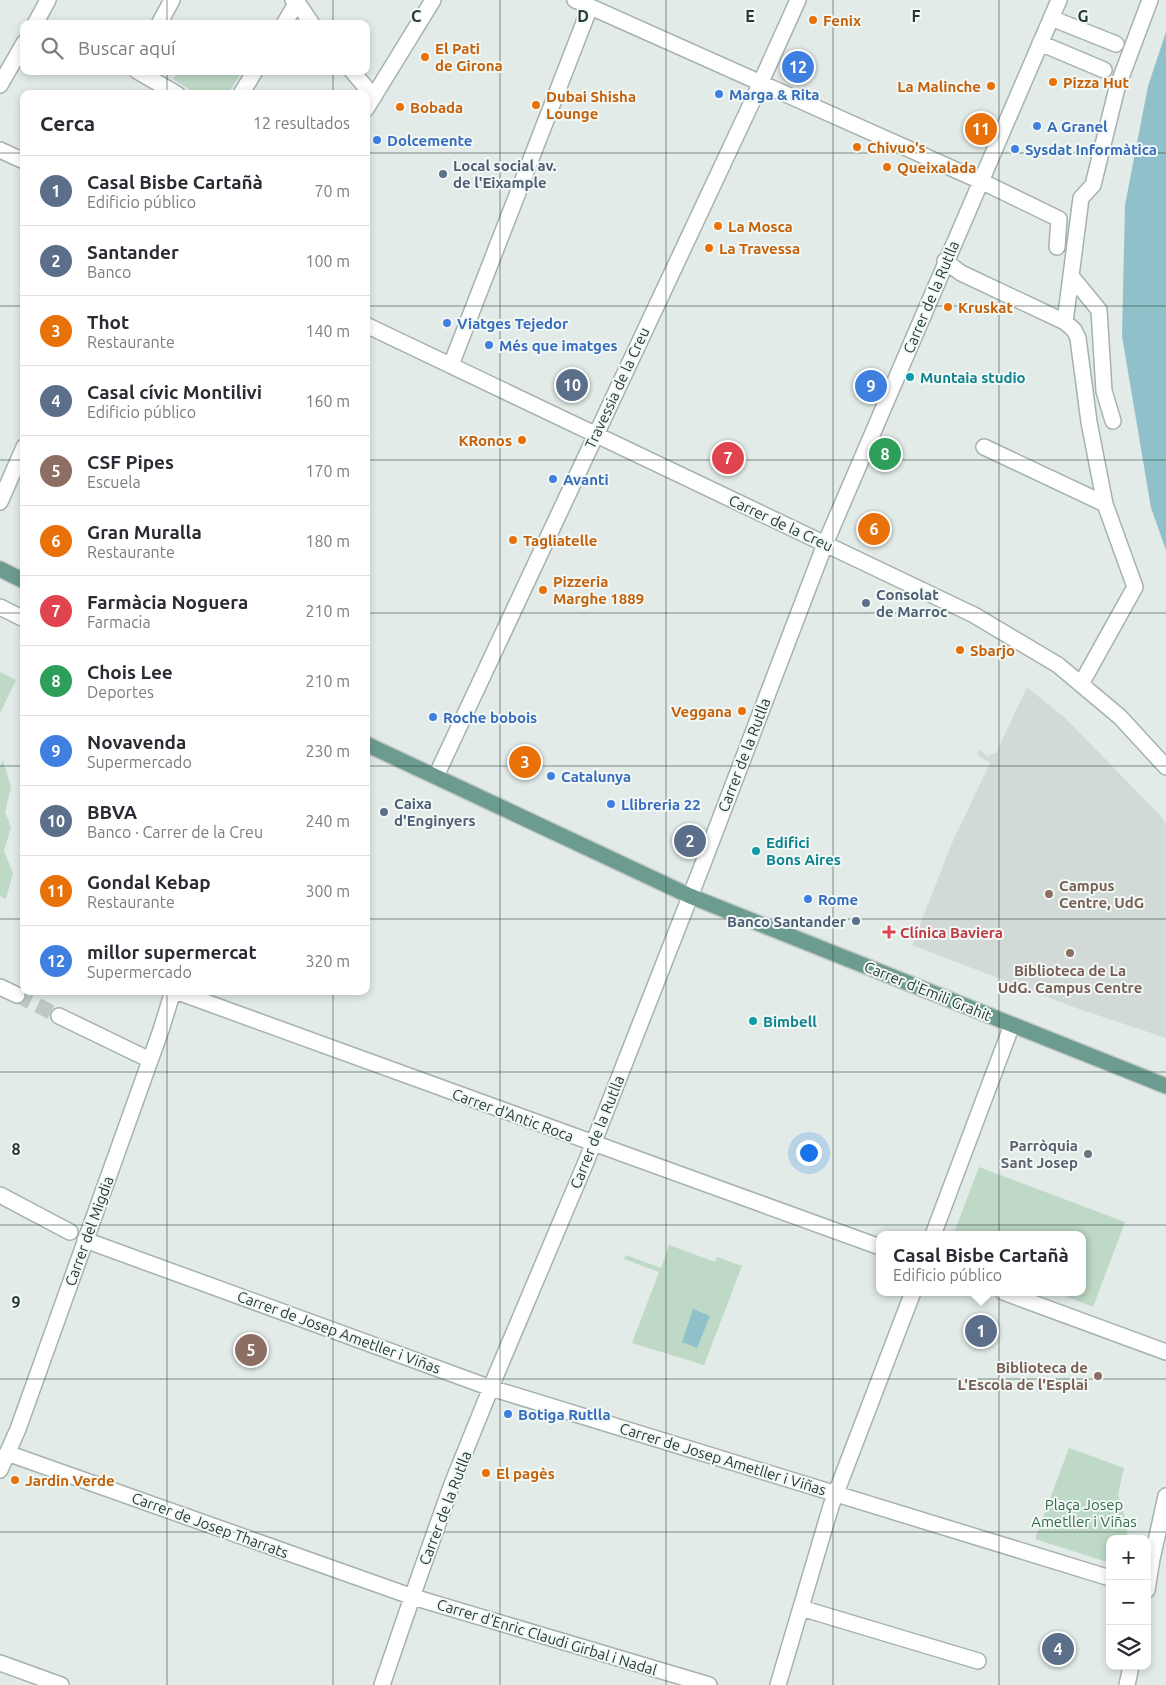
<!DOCTYPE html>
<html lang="es">
<meta charset="utf-8">
<style>
:root{--surface:#fff;--page:#f7f7f7;--text:#2b2b33;--muted:#7c7c81;--line:#e1e1e2;--accent:#d93025}
body{margin:0;font-family:Ubuntu,sans-serif;background:var(--page);color:var(--text)}
.controls{position:absolute;right:15px;bottom:15px;display:grid;overflow:hidden;border-radius:10px;box-shadow:0 2px 8px #0003}
.controls button{width:45px;height:45px;display:grid;place-items:center;padding:0;border:0;border-bottom:1px solid var(--line);background:var(--surface);color:var(--text);font:25px sans-serif}
.you{position:absolute;left:808px;top:1152px;width:18px;height:18px;margin:-12px;border:4px solid #fff;border-radius:50%;background:#1a73e8;box-shadow:0 0 0 8px #1a73e833}
.badge{display:grid;place-items:center;width:32px;height:32px;border-radius:50%;background:var(--accent);color:#fff;font-size:16px;font-weight:700}
.pin{position:absolute;translate:-50% -50%;border:2px solid #fff;box-shadow:0 1px 5px #0006}
.popup{position:absolute;left:876px;top:1231px;width:210px;height:65px;box-sizing:border-box;display:grid;place-content:center;border-radius:10px;background:var(--surface);filter:drop-shadow(0 1px 4px #0005);font-size:16px;white-space:nowrap;color:var(--muted)}
.popup b{font-size:19px;color:var(--text)}
.popup::after{content:'';position:absolute;left:50%;top:100%;margin-left:-10px;border:10px solid transparent;border-top-color:var(--surface)}
.list{margin:0;padding:0;list-style:none}
h2{display:flex;justify-content:space-between;align-items:center;height:65px;margin:0;padding:0 20px;font-size:21px}
h2 small{font-size:16px;font-weight:400;color:var(--muted)}
.list li{display:grid;grid-template-columns:32px 1fr auto;gap:15px;align-items:center;box-sizing:border-box;height:70px;padding:0 20px;border-top:1px solid var(--line)}
.list b{display:block;font-size:19px;white-space:nowrap}
.list p{margin:0;font-size:16px;white-space:nowrap;color:var(--muted)}
.list em{font-size:16px;font-style:normal;color:var(--muted)}
.icon{flex:none;width:28px;height:28px;fill:none;stroke:currentColor;stroke-width:2;stroke-linecap:round;stroke-linejoin:round}
.map{position:relative;flex:none;width:1166px;height:1685px;overflow:hidden}
.search{position:absolute;background:var(--surface);box-shadow:0 2px 8px #0003;left:20px;top:20px;width:350px;height:55px;display:flex;align-items:center;gap:12px;box-sizing:border-box;padding:0 18px;border-radius:10px;color:var(--muted);font-size:19px}
.panel{position:absolute;background:var(--surface);box-shadow:0 2px 8px #0003;left:20px;top:90px;width:350px;height:905px;border-radius:10px}
.map>svg:first-child{display:block}
.built{fill:#d1dad6}
.green{fill:#bed9c6}
.water{fill:#90c0ca}
.lines{fill:none;stroke-linecap:round;stroke-linejoin:round}
.minor-tunnel{stroke:#bcc8c3;stroke-width:15;stroke-dasharray:15 8;stroke-linecap:butt}
.minor-casing{stroke:#a5b2ae;stroke-width:18}
.major-casing{stroke:#c2c8c6;stroke-width:18}
.minor{stroke:#fff;stroke-width:15}
.major{stroke:#6c9b90;stroke-width:15}
.grid{fill:none;stroke:#243a34;stroke-width:1;stroke-opacity:0.55}
.food-dot{fill:#e8710a;stroke:#f2f8f5;stroke-width:2}
.shop-dot{fill:#3f7fe0;stroke:#f2f8f5;stroke-width:2}
.service-dot{fill:#5c6f8a;stroke:#f2f8f5;stroke-width:2}
.culture-dot{fill:#0f9aa8;stroke:#f2f8f5;stroke-width:2}
.education-dot{fill:#8d6e63;stroke:#f2f8f5;stroke-width:2}
.health-dot{fill:#e0444e;stroke:#f2f8f5;stroke-width:2}
.worship-dot{fill:#6b7280;stroke:#f2f8f5;stroke-width:2}
.labels{text-anchor:middle;dominant-baseline:central;stroke-width:4;stroke-linejoin:round;paint-order:stroke}
.food-label{font-size:15px;font-weight:bold;fill:#c56008;stroke:#f2f8f5;text-anchor:start}
.shop-label{font-size:15px;font-weight:bold;fill:#366cbe;stroke:#f2f8f5;text-anchor:start}
.service-label{font-size:15px;font-weight:bold;fill:#4e5e75;stroke:#f2f8f5;text-anchor:start}
.street-label{font-size:15px;fill:#243a34;stroke:#f2f8f5}
.culture-label{font-size:15px;font-weight:bold;fill:#0d838f;stroke:#f2f8f5;text-anchor:start}
.education-label{font-size:15px;font-weight:bold;fill:#785e54;stroke:#f2f8f5;text-anchor:start}
.health-label{font-size:15px;font-weight:bold;fill:#be3a42;stroke:#f2f8f5;text-anchor:start}
.worship-label{font-size:15px;font-weight:bold;fill:#5b616d;stroke:#f2f8f5;text-anchor:end}
.park-label{font-size:15px;fill:#336c4a;stroke:#f2f8f5}
.grid-label{font-size:16px;text-anchor:middle;font-weight:bold;fill:#243a34;stroke:#f2f8f5;stroke-width:4;stroke-linejoin:round;paint-order:stroke}
</style>
<div class="map">
<svg width="1166" height="1685" viewBox="0 0 1166 1685">
<rect width="100%" height="100%" fill="#e2ebe7"/>
<path class="built" d="M 1027,687 L 1066,719 L 1160,815 L 1166,824 L 1166,1038 L 1076,1008 L 912,945 L 952,843 L 990,763 L 977,755 L 979,750 L 988,756 L 996,753 Z"/>
<path class="green" d="M 178,71 L 242,71 L 228,94 L 197,94 L 173,79 Z
M 0,672 L 16,680 L 0,713 Z
M 3,760 L 11,787 L 5,812 L 11,827 L 4,851 L 13,873 L 6,899 L 0,896 L 0,766 Z
M 979,1167 L 1125,1222 L 1093,1307 L 1055,1292 L 1082,1292 L 1082,1235 L 953,1235 Z
M 669,1245 L 715,1262 L 717,1257 L 742,1266 L 704,1365 L 632,1343 L 659,1272 L 624,1259 L 626,1255 L 661,1268 Z
M 1069,1448 L 1124,1468 L 1118,1494 L 1128,1527 L 1126,1539 L 1110,1539 L 1110,1563 L 1035,1539 Z"/>
<path class="water" d="M 1166,32 L 1166,550 L 1151,508 L 1122,336 L 1125,205 L 1148,86 Z
M 693,1309 L 710,1316 L 697,1348 L 682,1342 Z"/>
<g class="lines">
<path class="minor-tunnel" d="M 17,995 L 59,1016"/>
<defs>
<path id="minor" d="M 293,0 L 297,2 L 312,24
M 575,0 L 987,184 L 1059,219 L 1057,247
M 1051,18 L 1116,44
M 35,24 L 48,0
M 159,24 L 172,0
M 284,24 L 297,2
M 1040,43 L 1104,70
M 137,71 L 177,94
M 352,71 L 374,97
M 0,85 L 24,43
M 241,94 L 255,71
M 366,109 L 433,0
M 0,150 L 24,161
M 945,261 L 961,273 L 1065,322 L 1074,330 L 1078,338 L 1089,422 L 1105,504 L 1135,587 L 1081,684
M 1071,276 L 1099,310 L 1104,391 L 1113,421
M 1065,322 L 1081,198 L 1093,185 L 1117,88 L 1150,0
M 366,325 L 974,615 L 1058,665 L 1120,717 L 1166,767
M 451,365 L 590,7
M 984,447 L 1105,504
M 0,502 L 24,447
M 0,607 L 24,619
M 436,776 L 752,102 L 798,0
M 0,987 L 17,995
M 175,991 L 880,1247
M 59,1016 L 150,1060
M 0,1195 L 70,1232
M 933,1235 L 1012,1025
M 85,1240 L 491,1388 L 1110,1578
M 1003,1292 L 1166,1352
M 7,1453 L 413,1597 L 709,1685
M 0,1470 L 18,1429 L 161,1030 L 173,991
M 1147,1590 L 1152,1559 L 1166,1496
M 801,1608 L 978,1661
M 0,1663 L 61,1685
M 382,1685 L 418,1580 L 452,1484 L 496,1375 L 586,1162 L 704,861 L 825,544 L 1059,0
M 778,1685 L 831,1506 L 913,1292
M 1127,1685 L 1131,1666"/>
<path id="major" d="M 0,569 L 24,581
M 366,744 L 690,896 L 1166,1086"/>
</defs>
<use href="#minor" class="minor-casing"/>
<use href="#major" class="major-casing"/>
<use href="#minor" class="minor"/>
<use href="#major" class="major"/>
</g>
<path class="grid" d="M 167,0 L 167,24M 333,0 L 333,24M 500,0 L 500,1685M 666,0 L 666,1685M 833,0 L 833,1685M 999,0 L 999,1685M 167,71 L 167,94M 333,71 L 333,94M 0,153 L 24,153M 366,153 L 1166,153M 0,306 L 24,306M 366,306 L 1166,306M 0,460 L 24,460M 366,460 L 1166,460M 0,613 L 24,613M 366,613 L 1166,613M 0,766 L 24,766M 366,766 L 1166,766M 0,919 L 24,919M 366,919 L 1166,919M 167,991 L 167,1685M 333,991 L 333,1685M 0,1072 L 1166,1072M 0,1225 L 1166,1225M 0,1379 L 1166,1379M 0,1532 L 1166,1532"/>
<g class="food-dot">
<circle cx="813" cy="20" r="5"/>
<circle cx="425" cy="57" r="5"/>
<circle cx="1053" cy="82" r="5"/>
<circle cx="991" cy="86" r="5"/>
<circle cx="536" cy="105" r="5"/>
<circle cx="400" cy="107" r="5"/>
<circle cx="857" cy="147" r="5"/>
<circle cx="887" cy="167" r="5"/>
<circle cx="718" cy="226" r="5"/>
<circle cx="709" cy="248" r="5"/>
<circle cx="948" cy="307" r="5"/>
<circle cx="522" cy="440" r="5"/>
<circle cx="513" cy="540" r="5"/>
<circle cx="543" cy="590" r="5"/>
<circle cx="960" cy="650" r="5"/>
<circle cx="742" cy="711" r="5"/>
<circle cx="486" cy="1473" r="5"/>
<circle cx="15" cy="1480" r="5"/>
</g>
<g class="shop-dot">
<circle cx="719" cy="94" r="5"/>
<circle cx="1037" cy="126" r="5"/>
<circle cx="377" cy="140" r="5"/>
<circle cx="1015" cy="149" r="5"/>
<circle cx="447" cy="323" r="5"/>
<circle cx="489" cy="345" r="5"/>
<circle cx="553" cy="479" r="5"/>
<circle cx="433" cy="717" r="5"/>
<circle cx="551" cy="776" r="5"/>
<circle cx="611" cy="804" r="5"/>
<circle cx="808" cy="899" r="5"/>
<circle cx="508" cy="1414" r="5"/>
</g>
<g class="service-dot">
<circle cx="443" cy="174" r="5"/>
<circle cx="866" cy="603" r="5"/>
<circle cx="384" cy="812" r="5"/>
<circle cx="856" cy="921" r="5"/>
</g>
<g class="culture-dot">
<circle cx="910" cy="377" r="5"/>
<circle cx="756" cy="851" r="5"/>
<circle cx="753" cy="1021" r="5"/>
</g>
<g class="education-dot">
<circle cx="1049" cy="894" r="5"/>
<circle cx="1070" cy="953" r="5"/>
<circle cx="1098" cy="1376" r="5"/>
</g>
<path class="health-dot" d="M886.5 924.5h5v5h5v5h-5v5h-5v-5h-5v-5h5z"/>
<circle class="worship-dot" cx="1088" cy="1154" r="5"/>
<g class="labels">
<g class="food-label">
<text x="823" y="20">Fenix</text>
<text x="435" y="48">El Pati<tspan x="435" dy="17">de Girona</tspan></text>
<text x="1063" y="82">Pizza Hut</text>
<text x="981" y="86" text-anchor="end">La Malinche</text>
<text x="546" y="96">Dubai Shisha<tspan x="546" dy="17">Lounge</tspan></text>
<text x="410" y="107">Bobada</text>
<text x="867" y="147">Chivuo's</text>
<text x="897" y="167">Queixalada</text>
<text x="728" y="226">La Mosca</text>
<text x="719" y="248">La Travessa</text>
<text x="958" y="307">Kruskat</text>
<text x="512" y="440" text-anchor="end">KRonos</text>
<text x="523" y="540">Tagliatelle</text>
<text x="553" y="581">Pizzeria<tspan x="553" dy="17">Marghe 1889</tspan></text>
<text x="970" y="650">Sbarjo</text>
<text x="732" y="711" text-anchor="end">Veggana</text>
<text x="496" y="1473">El pagès</text>
<text x="25" y="1480">Jardin Verde</text>
</g>
<g class="shop-label">
<text x="729" y="94">Marga &amp; Rita</text>
<text x="1047" y="126">A Granel</text>
<text x="387" y="140">Dolcemente</text>
<text x="1025" y="149">Sysdat Informàtica</text>
<text x="457" y="323">Viatges Tejedor</text>
<text x="499" y="345">Més que imatges</text>
<text x="563" y="479">Avanti</text>
<text x="443" y="717">Roche bobois</text>
<text x="561" y="776">Catalunya</text>
<text x="621" y="804">Llibreria 22</text>
<text x="818" y="899">Rome</text>
<text x="518" y="1414">Botiga Rutlla</text>
</g>
<g class="service-label">
<text x="453" y="165">Local social av.<tspan x="453" dy="17">de l'Eixample</tspan></text>
<text x="876" y="594">Consolat<tspan x="876" dy="17">de Marroc</tspan></text>
<text x="394" y="803">Caixa<tspan x="394" dy="17">d'Enginyers</tspan></text>
<text x="846" y="921" text-anchor="end">Banco Santander</text>
</g>
<g class="street-label">
<text transform="translate(931 297) rotate(-67)">Carrer de la Rutlla</text>
<text transform="translate(617 388) rotate(-65)">Travessia de la Creu</text>
<text transform="translate(781 523) rotate(25)">Carrer de la Creu</text>
<text transform="translate(744 755) rotate(-69)">Carrer de la Rutlla</text>
<text transform="translate(928 991) rotate(22)">Carrer d'Emili Grahit</text>
<text transform="translate(513 1115) rotate(20)">Carrer d'Antic Roca</text>
<text transform="translate(597 1132) rotate(-68)">Carrer de la Rutlla</text>
<text transform="translate(89 1231) rotate(-70)">Carrer del Migdia</text>
<text transform="translate(339 1332) rotate(20)">Carrer de Josep Ametller i Viñas</text>
<text transform="translate(723 1459) rotate(17)">Carrer de Josep Ametller i Viñas</text>
<text transform="translate(445 1508) rotate(-69)">Carrer de la Rutlla</text>
<text transform="translate(210 1525) rotate(20)">Carrer de Josep Tharrats</text>
<text transform="translate(547 1637) rotate(17)">Carrer d'Enric Claudi Girbal i Nadal</text>
</g>
<g class="culture-label">
<text x="920" y="377">Muntaia studio</text>
<text x="766" y="842">Edifici<tspan x="766" dy="17">Bons Aires</tspan></text>
<text x="763" y="1021">Bimbell</text>
</g>
<g class="education-label">
<text x="1059" y="885">Campus<tspan x="1059" dy="17">Centre, UdG</tspan></text>
<text x="1070" y="970" text-anchor="middle">Biblioteca de La<tspan x="1070" dy="17">UdG. Campus Centre</tspan></text>
<text x="1088" y="1367" text-anchor="end">Biblioteca de<tspan x="1088" dy="17">L'Escola de l'Esplai</tspan></text>
</g>
<g class="health-label">
<text x="900" y="932">Clínica Baviera</text>
</g>
<g class="worship-label">
<text x="1078" y="1145">Parròquia<tspan x="1078" dy="17">Sant Josep</tspan></text>
</g>
<g class="park-label">
<text x="1084" y="1504">Plaça Josep<tspan x="1084" dy="17">Ametller i Viñas</tspan></text>
</g>
</g>
<g class="grid-label">
<text x="416" y="22">C</text>
<text x="583" y="22">D</text>
<text x="750" y="22">E</text>
<text x="916" y="22">F</text>
<text x="1083" y="22">G</text>
<text x="16" y="1155">8</text>
<text x="16" y="1308">9</text>
</g>
</svg>
<div class="controls">
<button>+</button>
<button>−</button>
<button><svg class="icon" aria-label="layers" viewBox="0 0 24 24"><path d="M12 4l9 5-9 5-9-5zM3 14l9 5 9-5"/></svg></button>
</div>
<div class="you"></div>
<div class="pin badge" style="left:981px;top:1331px;background:#5c6f8a">1</div>
<div class="popup"><b>Casal Bisbe Cartañà</b>Edificio público</div>
<div class="pin badge" style="left:690px;top:841px;background:#5c6f8a">2</div>
<div class="pin badge" style="left:525px;top:762px;background:#e8710a">3</div>
<div class="pin badge" style="left:1058px;top:1649px;background:#5c6f8a">4</div>
<div class="pin badge" style="left:251px;top:1350px;background:#8d6e63">5</div>
<div class="pin badge" style="left:874px;top:529px;background:#e8710a">6</div>
<div class="pin badge" style="left:728px;top:458px;background:#e0444e">7</div>
<div class="pin badge" style="left:885px;top:454px;background:#2e9e5b">8</div>
<div class="pin badge" style="left:871px;top:386px;background:#3f7fe0">9</div>
<div class="pin badge" style="left:572px;top:385px;background:#5c6f8a">10</div>
<div class="pin badge" style="left:981px;top:129px;background:#e8710a">11</div>
<div class="pin badge" style="left:798px;top:67px;background:#3f7fe0">12</div>
<div class="search"><svg class="icon" aria-label="search" viewBox="0 0 24 24"><circle cx="10" cy="10" r="6"/><path d="M15 15l6 6"/></svg>Buscar aquí</div>
<section class="panel">
<h2>Cerca<small>12 resultados</small></h2>
<ul class="list">
<li><span class="badge" style="background:#5c6f8a">1</span><div><b>Casal Bisbe Cartañà</b><p>Edificio público</p></div><em>70 m</em></li>
<li><span class="badge" style="background:#5c6f8a">2</span><div><b>Santander</b><p>Banco</p></div><em>100 m</em></li>
<li><span class="badge" style="background:#e8710a">3</span><div><b>Thot</b><p>Restaurante</p></div><em>140 m</em></li>
<li><span class="badge" style="background:#5c6f8a">4</span><div><b>Casal cívic Montilivi</b><p>Edificio público</p></div><em>160 m</em></li>
<li><span class="badge" style="background:#8d6e63">5</span><div><b>CSF Pipes</b><p>Escuela</p></div><em>170 m</em></li>
<li><span class="badge" style="background:#e8710a">6</span><div><b>Gran Muralla</b><p>Restaurante</p></div><em>180 m</em></li>
<li><span class="badge" style="background:#e0444e">7</span><div><b>Farmàcia Noguera</b><p>Farmacia</p></div><em>210 m</em></li>
<li><span class="badge" style="background:#2e9e5b">8</span><div><b>Chois Lee</b><p>Deportes</p></div><em>210 m</em></li>
<li><span class="badge" style="background:#3f7fe0">9</span><div><b>Novavenda</b><p>Supermercado</p></div><em>230 m</em></li>
<li><span class="badge" style="background:#5c6f8a">10</span><div><b>BBVA</b><p>Banco · Carrer de la Creu</p></div><em>240 m</em></li>
<li><span class="badge" style="background:#e8710a">11</span><div><b>Gondal Kebap</b><p>Restaurante</p></div><em>300 m</em></li>
<li><span class="badge" style="background:#3f7fe0">12</span><div><b>millor supermercat</b><p>Supermercado</p></div><em>320 m</em></li>
</ul>
</section>
</div>
